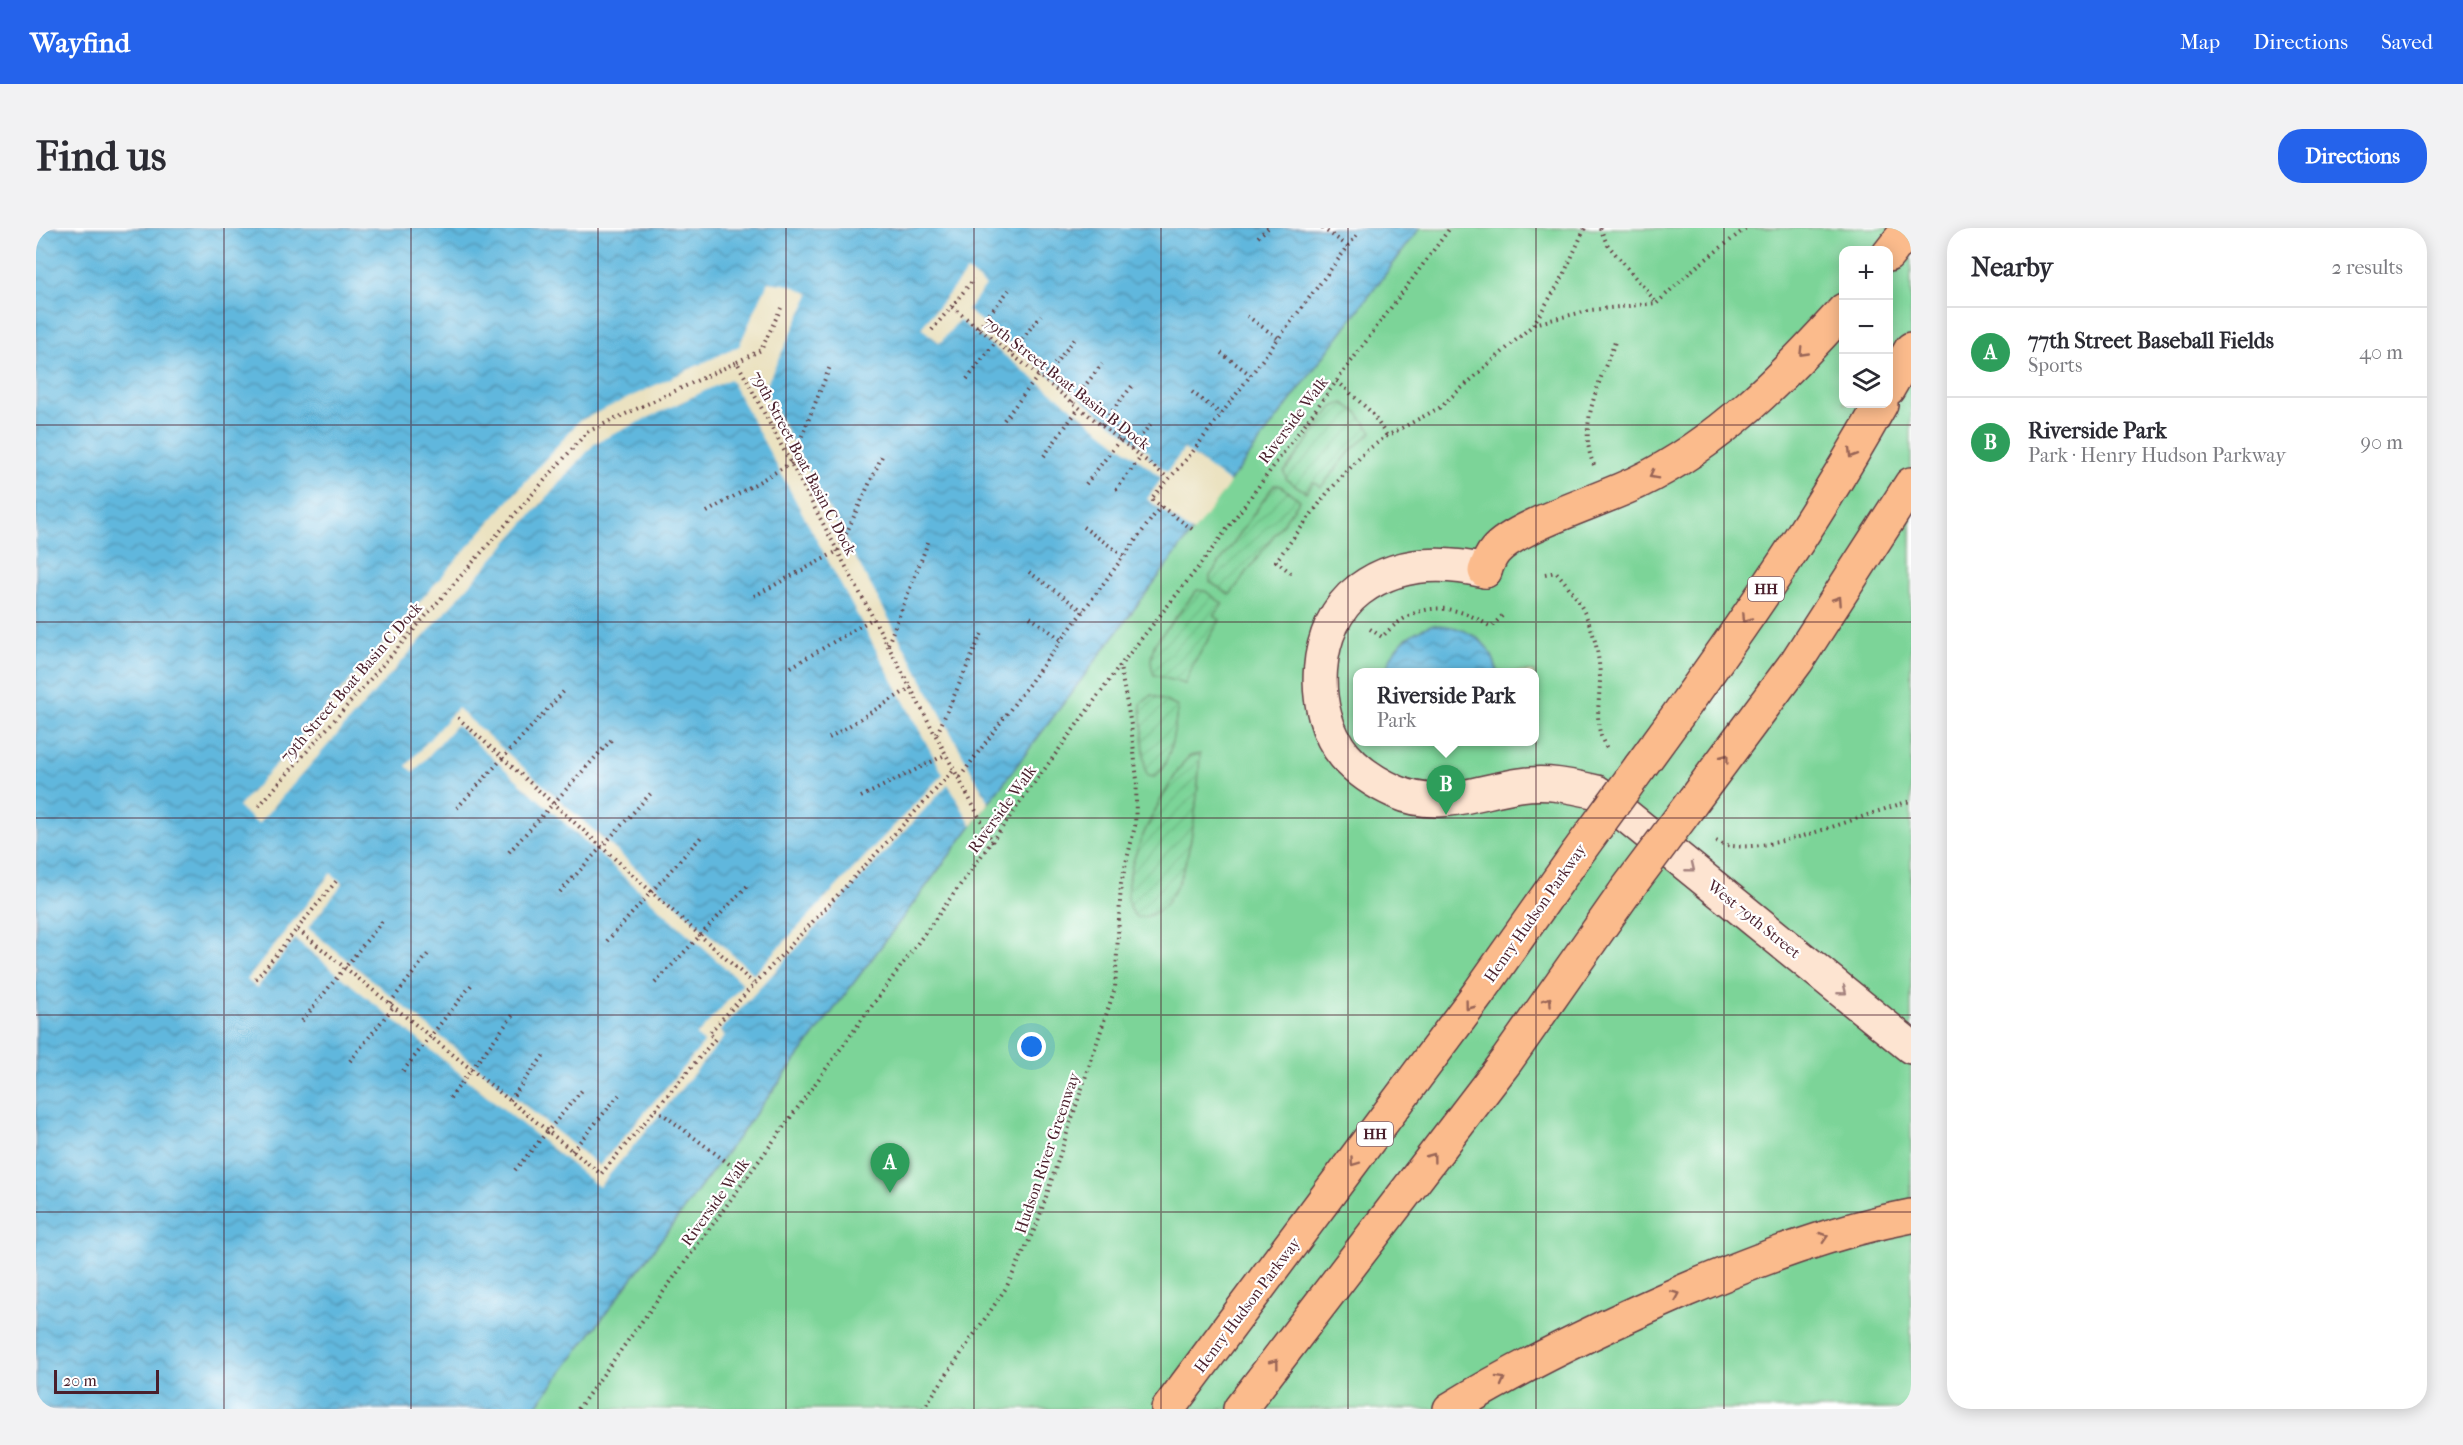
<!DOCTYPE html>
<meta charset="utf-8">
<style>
:root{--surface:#fff;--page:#f2f2f3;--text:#2b2b33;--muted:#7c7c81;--line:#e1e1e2;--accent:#2563eb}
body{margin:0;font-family:"IM FELL French Canon",serif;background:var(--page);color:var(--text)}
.controls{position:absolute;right:18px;top:18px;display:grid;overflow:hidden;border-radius:12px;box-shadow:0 3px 15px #0003}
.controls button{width:54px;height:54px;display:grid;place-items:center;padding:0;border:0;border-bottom:2px solid var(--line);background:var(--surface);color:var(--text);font:30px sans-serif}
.scale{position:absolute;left:18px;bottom:15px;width:105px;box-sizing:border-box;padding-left:6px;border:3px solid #4a1f2b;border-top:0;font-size:16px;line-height:21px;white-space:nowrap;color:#4a1f2b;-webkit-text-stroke:4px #fff;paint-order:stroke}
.you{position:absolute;left:996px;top:819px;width:21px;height:21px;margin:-15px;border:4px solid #fff;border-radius:50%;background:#1a73e8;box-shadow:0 0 0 9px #1a73e833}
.badge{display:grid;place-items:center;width:39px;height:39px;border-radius:50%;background:var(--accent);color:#fff;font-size:20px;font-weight:700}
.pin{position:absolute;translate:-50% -50px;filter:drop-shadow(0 2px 3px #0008)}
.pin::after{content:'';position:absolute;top:32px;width:21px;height:18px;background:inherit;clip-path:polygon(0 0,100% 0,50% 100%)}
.popup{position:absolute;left:1317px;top:440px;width:186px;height:78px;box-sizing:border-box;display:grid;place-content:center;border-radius:12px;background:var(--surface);filter:drop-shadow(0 2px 4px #0005);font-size:20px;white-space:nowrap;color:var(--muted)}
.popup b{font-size:22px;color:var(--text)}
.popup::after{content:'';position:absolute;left:50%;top:100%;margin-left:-12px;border:12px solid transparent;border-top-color:var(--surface)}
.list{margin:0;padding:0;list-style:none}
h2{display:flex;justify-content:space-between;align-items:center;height:78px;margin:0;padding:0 24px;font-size:26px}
h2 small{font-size:20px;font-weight:400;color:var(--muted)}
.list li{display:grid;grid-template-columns:39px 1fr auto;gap:18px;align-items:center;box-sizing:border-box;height:90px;padding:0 24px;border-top:2px solid var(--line)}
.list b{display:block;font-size:22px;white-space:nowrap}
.list p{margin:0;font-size:20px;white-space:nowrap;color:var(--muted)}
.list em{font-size:20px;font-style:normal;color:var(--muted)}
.icon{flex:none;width:33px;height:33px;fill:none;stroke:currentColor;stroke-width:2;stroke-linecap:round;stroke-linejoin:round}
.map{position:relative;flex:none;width:1875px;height:1181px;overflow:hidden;border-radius:24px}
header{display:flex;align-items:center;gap:36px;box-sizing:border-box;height:84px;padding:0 30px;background:var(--accent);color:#fff}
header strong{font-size:28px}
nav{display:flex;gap:33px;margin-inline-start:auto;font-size:21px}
.intro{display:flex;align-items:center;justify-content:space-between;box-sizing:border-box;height:144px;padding:0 36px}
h1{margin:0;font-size:42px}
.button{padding:15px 27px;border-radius:24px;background:var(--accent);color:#fff;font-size:21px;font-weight:700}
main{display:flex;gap:36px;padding:0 36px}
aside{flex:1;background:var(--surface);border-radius:24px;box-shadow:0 3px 15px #0003}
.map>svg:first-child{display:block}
.park{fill:#7cd498;stroke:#637a62;stroke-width:1.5;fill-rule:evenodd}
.garden{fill:url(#garden-furrows);stroke:#637a62;stroke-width:1.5}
.water{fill:url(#water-waves);stroke:#556b84;stroke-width:1.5}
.pier{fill:#ebe2c1}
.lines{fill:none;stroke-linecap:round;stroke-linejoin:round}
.secondary-casing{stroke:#623c42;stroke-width:36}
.motorway-casing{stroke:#623c42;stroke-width:36}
.path{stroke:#623c42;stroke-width:4;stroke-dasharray:1.5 4.5;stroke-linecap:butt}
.secondary{stroke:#fde4d1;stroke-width:33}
.motorway{stroke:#fbbb8c;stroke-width:33}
.motorway-bridge-casing{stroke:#623c42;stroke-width:36;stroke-linecap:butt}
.motorway-bridge{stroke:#fbbb8c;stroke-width:33}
.oneway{stroke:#9a6557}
.oneway2{stroke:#a4827e}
.grid{fill:none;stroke:#4a1f2b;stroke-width:1.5;stroke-opacity:0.55}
.labels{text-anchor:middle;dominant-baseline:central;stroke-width:4.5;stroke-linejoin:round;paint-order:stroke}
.shield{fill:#fff;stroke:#80626b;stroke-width:1.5}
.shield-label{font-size:15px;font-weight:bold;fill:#4a1f2b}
.street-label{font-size:16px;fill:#4a1f2b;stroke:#fff}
</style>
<header>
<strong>Wayfind</strong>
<nav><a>Map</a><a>Directions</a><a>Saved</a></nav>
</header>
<div class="intro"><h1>Find us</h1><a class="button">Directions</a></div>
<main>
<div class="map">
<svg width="1875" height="1181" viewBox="0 0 1875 1181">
<defs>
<pattern id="garden-furrows" width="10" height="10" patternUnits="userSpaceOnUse" patternTransform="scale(1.5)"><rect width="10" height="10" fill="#7cd498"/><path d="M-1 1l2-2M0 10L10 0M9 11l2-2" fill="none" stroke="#6db683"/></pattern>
<pattern id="water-waves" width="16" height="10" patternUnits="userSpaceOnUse" patternTransform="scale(1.5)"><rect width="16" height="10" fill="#60b7dd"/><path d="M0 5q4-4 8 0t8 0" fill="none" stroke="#5194b3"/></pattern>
</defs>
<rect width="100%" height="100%" fill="#fff"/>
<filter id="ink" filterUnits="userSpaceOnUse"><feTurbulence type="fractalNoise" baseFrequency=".0167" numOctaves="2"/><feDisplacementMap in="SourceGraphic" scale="12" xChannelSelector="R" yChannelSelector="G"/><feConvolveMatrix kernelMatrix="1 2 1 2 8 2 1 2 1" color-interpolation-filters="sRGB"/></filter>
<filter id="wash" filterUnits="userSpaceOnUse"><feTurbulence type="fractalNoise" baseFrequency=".008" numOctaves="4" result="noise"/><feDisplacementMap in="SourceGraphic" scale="24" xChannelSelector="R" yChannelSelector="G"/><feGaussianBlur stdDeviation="1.35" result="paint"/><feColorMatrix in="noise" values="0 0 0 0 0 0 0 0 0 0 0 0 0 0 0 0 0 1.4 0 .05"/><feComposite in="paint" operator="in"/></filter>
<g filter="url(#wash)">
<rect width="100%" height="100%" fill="#ebe2c1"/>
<path class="park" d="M 1384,0 L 1875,0 L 1875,1181 L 498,1181 ZM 1808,22 L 1852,22 L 1852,176 L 1808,176 ZM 1322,444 L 1498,444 L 1498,514 L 1322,514 Z"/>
<path class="garden" d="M 1307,175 L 1321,184 L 1336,204 L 1317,220 L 1285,259 L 1278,254 L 1270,264 L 1251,252 L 1248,244 L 1297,179 Z
M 1238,257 L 1243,257 L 1264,272 L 1194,367 L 1174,354 L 1174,348 Z
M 1161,362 L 1169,363 L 1187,376 L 1178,388 L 1184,392 L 1158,435 L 1149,456 L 1118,447 C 1113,435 1115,427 1119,415 Z
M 1116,467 L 1142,479 C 1138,499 1136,536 1119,549 L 1112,548 L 1109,541 L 1105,476 Z
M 1164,526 C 1162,564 1156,694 1100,689 C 1070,658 1129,563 1147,535 L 1154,528 Z"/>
<path class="water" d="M 0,0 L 1384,0 L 498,1181 L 0,1181 Z
M 1395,397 C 1426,396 1456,411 1461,444 L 1350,444 C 1355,419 1371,406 1395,397 Z"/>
<path class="pier" d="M 931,43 L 950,58 L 931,82 L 1114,225 L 1112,229 L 1131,244 L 1148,221 L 1194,255 L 1157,305 L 1111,271 L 1126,250 L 923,92 L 904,115 L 885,100 Z
M 732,54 L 755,57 L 774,66 L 728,161 L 953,575 L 936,598 L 912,556 L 684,803 L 689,808 L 563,959 L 259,711 L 221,760 L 211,752 L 295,645 L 307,655 L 272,700 L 563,938 L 668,815 L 660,808 L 707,756 L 420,497 L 378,544 L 370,538 L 421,480 L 718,746 L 907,546 L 694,151 L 559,215 L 222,596 L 202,579 L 543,193 L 703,118 Z"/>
</g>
<g filter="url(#ink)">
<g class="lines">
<defs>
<path id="secondary" d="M 1449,343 C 1405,333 1360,334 1323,362 C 1276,397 1272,484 1309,528 C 1322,543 1342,556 1360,564 C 1403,583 1442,563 1484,557 C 1511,553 1535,558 1561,564 L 1875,819"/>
<path id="motorway" d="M 1852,27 L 1873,0
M 1852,161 L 1875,121
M 1449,343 C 1451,337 1454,329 1459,323 C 1479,298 1569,271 1602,254 C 1682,216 1749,147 1808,82
M 1604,539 C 1690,422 1774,303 1845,176
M 1654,577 L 1761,433 L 1875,256
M 1132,1181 L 1442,766 L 1540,627
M 1204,1181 L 1471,832 L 1589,664
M 1414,1181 C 1489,1135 1570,1097 1650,1062 C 1724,1031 1796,1003 1875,988"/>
</defs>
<use href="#secondary" class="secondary-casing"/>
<use href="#motorway" class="motorway-casing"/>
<path class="path" d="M 1286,0 L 1312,18
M 1564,0 L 1571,16 L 1621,75
M 1222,9 L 1232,0
M 1621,75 L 1655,43 L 1710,0
M 916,79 L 1132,250
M 1211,88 L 1242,110
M 1498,96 L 1555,82 L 1621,75
M 942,100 L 973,62
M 896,102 L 938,51
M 975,125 L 1005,87
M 1185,125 L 1215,147
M 701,134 L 725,122 L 745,80
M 1007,150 L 1039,111
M 931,151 L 960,113
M 1301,153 L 1335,184 L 1351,208
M 1156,164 L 1185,186
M 1036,174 L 1066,136
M 968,192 L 1003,147
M 1065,197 L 1096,158
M 1095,221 L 1116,194
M 1008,228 L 1043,180
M 1558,237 C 1540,199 1565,151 1579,114
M 1050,256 L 1084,212
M 1080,262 L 1105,229
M 671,284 L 755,235 L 795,136
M 1047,299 L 1088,328
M 1156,301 L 1115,271 L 1155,226 L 1323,4
M 993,344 L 1047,383
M 1255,345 L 1240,333 L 1292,264 L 1330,223 L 1351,208 L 1403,180 L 1497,97 L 1525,52 L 1549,0
M 1509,346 L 1520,344 C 1548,374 1563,409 1564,450 C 1564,475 1556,501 1573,523
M 718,368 L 802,323 L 847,226
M 994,389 L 1026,412
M 1334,401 L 1346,409 C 1379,373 1416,373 1455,399 L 1467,387
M 852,416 L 893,312
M 755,439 L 838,390
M 422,490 L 717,755
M 901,506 L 946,405
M 793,510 L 876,459
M 924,549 L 1125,278
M 825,569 L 911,526
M 223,578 L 551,204 L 701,134 L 957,615
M 421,580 L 529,462
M 1680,613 C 1718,635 1831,584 1875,573
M 473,624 L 577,510
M 524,664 L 617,563
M 261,701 L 302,651
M 571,713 L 665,609
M 220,751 L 261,701 L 565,946 L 679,811 L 673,805 L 919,541
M 619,755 L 714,655
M 354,775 L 392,726
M 266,793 L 348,691
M 314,833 L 358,778
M 367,843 L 436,756
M 414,870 L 477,787
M 474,872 L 508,827
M 620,881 L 712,950
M 536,923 L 583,867
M 479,942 L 547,861
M 542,1181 L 1083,439 L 1168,332 L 1414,0
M 887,1181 L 970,1060 L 1001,996 L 1079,760 L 1085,656 L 1099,598 L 1101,552 L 1095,497 L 1084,439"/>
<use href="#secondary" class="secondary"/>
<use href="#motorway" class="motorway"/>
<defs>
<path id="motorway-bridge" d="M 1540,627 L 1604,539
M 1589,664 L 1654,577"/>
</defs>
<use href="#motorway-bridge" class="motorway-bridge-casing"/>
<use href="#motorway-bridge" class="motorway-bridge"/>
</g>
<defs><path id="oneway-chevron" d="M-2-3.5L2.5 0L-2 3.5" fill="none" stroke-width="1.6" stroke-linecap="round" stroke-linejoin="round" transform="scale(1.5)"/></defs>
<g class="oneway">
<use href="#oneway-chevron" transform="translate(1767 124) rotate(134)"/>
<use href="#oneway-chevron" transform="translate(1816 226) rotate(121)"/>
<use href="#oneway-chevron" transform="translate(1617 247) rotate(152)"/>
<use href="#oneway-chevron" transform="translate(1802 372) rotate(-56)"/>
<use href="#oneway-chevron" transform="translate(1710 390) rotate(124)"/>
<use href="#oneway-chevron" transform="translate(1689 530) rotate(-53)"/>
<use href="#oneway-chevron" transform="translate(1512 773) rotate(-55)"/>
<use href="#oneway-chevron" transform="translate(1433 778) rotate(127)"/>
<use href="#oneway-chevron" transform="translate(1396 929) rotate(-53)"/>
<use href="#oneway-chevron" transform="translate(1318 934) rotate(126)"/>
<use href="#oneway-chevron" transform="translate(1788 1009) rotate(-18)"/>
<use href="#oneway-chevron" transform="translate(1640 1067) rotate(-23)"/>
<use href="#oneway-chevron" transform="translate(1239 1135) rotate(-53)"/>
<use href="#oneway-chevron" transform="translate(1465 1152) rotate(-29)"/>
</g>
<g class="oneway2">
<use href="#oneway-chevron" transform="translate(1655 640) rotate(39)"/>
<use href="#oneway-chevron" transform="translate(1807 763) rotate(39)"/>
</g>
</g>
<path class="grid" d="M 188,0 L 188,1181M 375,0 L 375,1181M 562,0 L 562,1181M 750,0 L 750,1181M 938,0 L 938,1181M 1125,0 L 1125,1181M 1312,0 L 1312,1181M 1500,0 L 1500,1181M 1688,0 L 1688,1181M 0,197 L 1875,197M 0,394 L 1875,394M 0,590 L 1875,590M 0,787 L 1875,787M 0,984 L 1875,984"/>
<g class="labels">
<g class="shield">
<rect x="1712" y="349" width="36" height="24" rx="4.5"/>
<rect x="1321" y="894" width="36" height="24" rx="4.5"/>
</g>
<g class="shield-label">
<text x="1730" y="361">HH</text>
<text x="1339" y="906">HH</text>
</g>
<g class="street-label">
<text transform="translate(1031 155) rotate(38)">79th Street Boat Basin B Dock</text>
<text transform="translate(1257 192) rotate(-53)">Riverside Walk</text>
<text transform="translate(768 235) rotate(62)">79th Street Boat Basin C Dock</text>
<text transform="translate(315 454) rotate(-49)">79th Street Boat Basin C Dock</text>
<text transform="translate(966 581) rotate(-54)">Riverside Walk</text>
<text transform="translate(1499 685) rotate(-55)">Henry Hudson Parkway</text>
<text transform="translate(1718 691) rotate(39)">West 79th Street</text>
<text transform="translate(1011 925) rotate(-71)">Hudson River Greenway</text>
<text transform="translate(679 974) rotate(-54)">Riverside Walk</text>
<text transform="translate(1211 1077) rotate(-53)">Henry Hudson Parkway</text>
</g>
</g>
</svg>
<div class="controls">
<button>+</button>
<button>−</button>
<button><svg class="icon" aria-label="layers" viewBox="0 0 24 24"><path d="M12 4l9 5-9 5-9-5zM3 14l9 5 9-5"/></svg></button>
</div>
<div class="scale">20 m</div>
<div class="you"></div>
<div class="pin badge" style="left:854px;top:965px;background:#2e9e5b">A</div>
<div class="pin badge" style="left:1410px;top:587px;background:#2e9e5b">B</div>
<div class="popup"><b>Riverside Park</b>Park</div>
</div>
<aside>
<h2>Nearby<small>2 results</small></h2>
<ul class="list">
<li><span class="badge" style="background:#2e9e5b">A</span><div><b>77th Street Baseball Fields</b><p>Sports</p></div><em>40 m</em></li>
<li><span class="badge" style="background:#2e9e5b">B</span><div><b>Riverside Park</b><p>Park · Henry Hudson Parkway</p></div><em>90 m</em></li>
</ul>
</aside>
</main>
